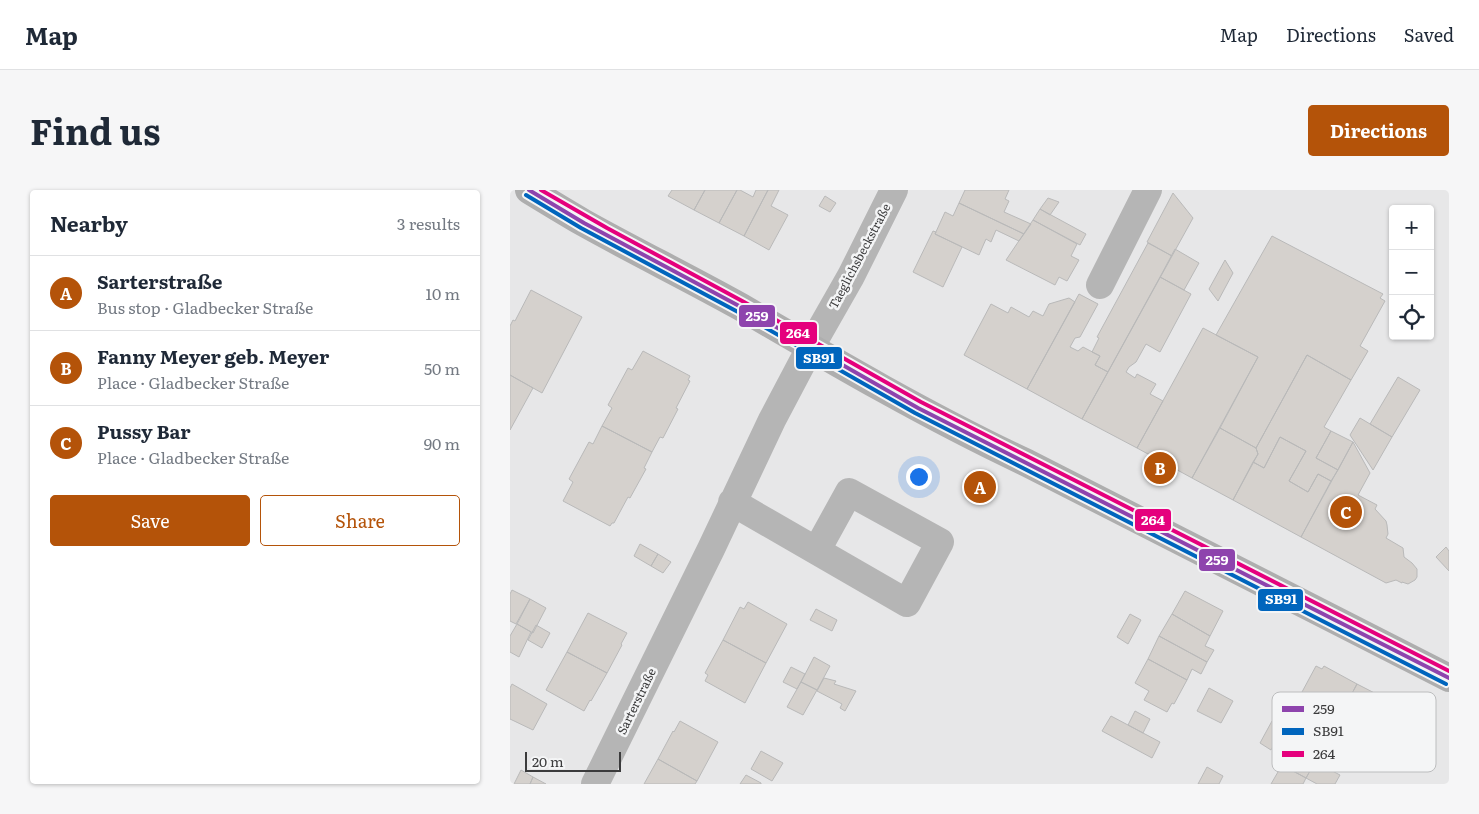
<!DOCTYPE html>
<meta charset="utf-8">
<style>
:root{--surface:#fff;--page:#f6f6f7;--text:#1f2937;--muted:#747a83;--line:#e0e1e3;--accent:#b45309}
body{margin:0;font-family:Literata,serif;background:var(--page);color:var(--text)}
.controls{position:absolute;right:15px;top:15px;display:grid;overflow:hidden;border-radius:5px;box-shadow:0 1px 4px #0004}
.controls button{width:45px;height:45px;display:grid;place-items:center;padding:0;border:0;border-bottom:1px solid var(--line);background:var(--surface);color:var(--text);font:25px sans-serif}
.scale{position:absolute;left:15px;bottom:12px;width:96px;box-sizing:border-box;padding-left:5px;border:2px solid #3b3b3c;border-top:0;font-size:14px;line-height:18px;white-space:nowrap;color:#3b3b3c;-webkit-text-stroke:4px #f4f5f6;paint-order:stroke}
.you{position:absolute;left:408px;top:286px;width:18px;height:18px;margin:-12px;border:4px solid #fff;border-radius:50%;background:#1a73e8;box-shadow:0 0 0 8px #1a73e833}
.badge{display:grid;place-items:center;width:32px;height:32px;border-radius:50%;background:var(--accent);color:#fff;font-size:16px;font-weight:700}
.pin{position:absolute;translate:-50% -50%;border:2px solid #fff;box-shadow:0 1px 5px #0006}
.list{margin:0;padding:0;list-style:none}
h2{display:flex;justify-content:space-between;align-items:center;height:65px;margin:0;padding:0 20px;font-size:21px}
h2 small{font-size:16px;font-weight:400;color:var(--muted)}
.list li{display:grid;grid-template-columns:32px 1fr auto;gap:15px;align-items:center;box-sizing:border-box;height:75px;padding:0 20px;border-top:1px solid var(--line)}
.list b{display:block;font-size:19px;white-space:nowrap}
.list p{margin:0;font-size:16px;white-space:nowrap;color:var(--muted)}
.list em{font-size:16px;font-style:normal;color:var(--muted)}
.actions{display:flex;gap:10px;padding:15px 20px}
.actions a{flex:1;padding:11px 0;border:1px solid var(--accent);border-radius:5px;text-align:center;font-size:18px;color:var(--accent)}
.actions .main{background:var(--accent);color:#fff}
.icon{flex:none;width:28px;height:28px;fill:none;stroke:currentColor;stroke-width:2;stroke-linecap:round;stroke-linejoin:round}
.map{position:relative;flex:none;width:939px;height:594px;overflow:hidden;border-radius:5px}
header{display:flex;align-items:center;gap:30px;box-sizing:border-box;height:70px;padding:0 25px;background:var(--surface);border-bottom:1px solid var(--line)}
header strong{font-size:24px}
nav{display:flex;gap:28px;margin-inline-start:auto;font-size:18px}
.intro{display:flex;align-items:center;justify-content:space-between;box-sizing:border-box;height:120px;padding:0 30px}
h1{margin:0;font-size:35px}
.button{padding:12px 22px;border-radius:5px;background:var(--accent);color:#fff;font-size:18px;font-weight:700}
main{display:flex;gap:30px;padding:0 30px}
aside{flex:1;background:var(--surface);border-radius:5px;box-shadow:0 1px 4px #0004}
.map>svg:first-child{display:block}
.building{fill:#d5d1cd;stroke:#b9b9b9}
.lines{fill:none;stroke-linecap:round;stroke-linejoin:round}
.minor{stroke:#b5b5b5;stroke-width:28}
.major{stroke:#aeaeae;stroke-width:28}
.bus-1-casing{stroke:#f4f5f6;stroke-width:8}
.bus-2-casing{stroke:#f4f5f6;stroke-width:8}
.bus-3-casing{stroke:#f4f5f6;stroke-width:8}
.bus-1{stroke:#8e44ad;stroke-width:4}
.bus-2{stroke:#0065bd;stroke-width:4}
.bus-3{stroke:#e5007d;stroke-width:4}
.labels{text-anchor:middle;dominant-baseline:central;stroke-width:5;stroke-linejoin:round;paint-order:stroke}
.street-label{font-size:12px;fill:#3b3b3c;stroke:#f4f5f6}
.key{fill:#f4f5f6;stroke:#bcbdbe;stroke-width:1}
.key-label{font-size:14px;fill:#3b3b3c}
.line-badge{stroke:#f4f5f6;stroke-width:2}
.badge-label{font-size:14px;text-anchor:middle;font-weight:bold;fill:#fff}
</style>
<header>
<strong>Map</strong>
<nav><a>Map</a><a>Directions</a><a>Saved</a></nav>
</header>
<div class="intro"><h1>Find us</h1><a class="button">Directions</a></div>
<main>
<aside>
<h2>Nearby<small>3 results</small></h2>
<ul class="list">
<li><span class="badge">A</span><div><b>Sarterstraße</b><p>Bus stop · Gladbecker Straße</p></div><em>10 m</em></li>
<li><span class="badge">B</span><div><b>Fanny Meyer geb. Meyer</b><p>Place · Gladbecker Straße</p></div><em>50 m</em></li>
<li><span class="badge">C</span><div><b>Pussy Bar</b><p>Place · Gladbecker Straße</p></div><em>90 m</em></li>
</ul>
<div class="actions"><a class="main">Save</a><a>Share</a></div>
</aside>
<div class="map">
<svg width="939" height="594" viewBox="0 0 939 594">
<rect width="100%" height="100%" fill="#e7e7e8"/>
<path class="building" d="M 162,0 L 195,0 L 184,20 L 158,6 Z
M 195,0 L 227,0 L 209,33 L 184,20 Z
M 227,0 L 230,0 L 243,7 L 246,0 L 258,0 L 234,46 L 209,33 Z
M 258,0 L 269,0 L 261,16 L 278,25 L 259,60 L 234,46 Z
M 455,0 L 499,0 L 495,9 L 499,11 L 494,22 L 521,34 L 514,44 L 449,13 Z
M 663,3 L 683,28 L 662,66 L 637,52 Z
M 315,6 L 326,13 L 320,22 L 309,16 Z
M 538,8 L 549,12 L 540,25 L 530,19 Z
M 449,13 L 514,44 L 509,51 L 486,40 L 481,52 L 476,49 L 469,65 L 425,44 L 435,22 L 443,26 Z
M 530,19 L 576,44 L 570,55 L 523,30 Z
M 523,30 L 567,54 L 561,66 L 569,70 L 557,91 L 549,87 L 545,95 L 496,70 Z
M 423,41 L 426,42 L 425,44 L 452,57 L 433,97 L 403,82 Z
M 762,46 L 873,104 L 870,108 L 875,111 L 850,156 L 858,161 L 841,190 L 797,165 L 746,258 L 710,238 L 748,167 L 706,145 Z
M 638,53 L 662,66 L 598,182 L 585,175 L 590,166 L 582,162 L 589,148 L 587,147 Z
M 665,59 L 689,73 L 674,100 L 650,87 Z
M 715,70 L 723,83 L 708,111 L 699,99 Z
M 650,87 L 681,104 L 650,162 L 636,154 L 626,172 L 619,177 L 616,182 L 625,188 L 627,184 L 646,194 L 640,204 L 653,211 L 627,258 L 572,229 Z
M 21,100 L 72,127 L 32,203 L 0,185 L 0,136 L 3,130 L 5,131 Z
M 569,104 L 588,114 L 570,147 L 565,148 L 560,157 L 568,161 L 573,157 L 590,166 L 585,175 L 598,182 L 572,229 L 517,199 Z
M 559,108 L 565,112 L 517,199 L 454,165 L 481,114 L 498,123 L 501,117 L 519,127 L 523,121 L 533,126 L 539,114 Z
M 693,138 L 748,167 L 682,288 L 627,258 Z
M 133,161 L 180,186 L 178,190 L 180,191 L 166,218 L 168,219 L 153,248 L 150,247 L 142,262 L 92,236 L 102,218 L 98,215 L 118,178 L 122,180 Z
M 797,165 L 841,190 L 814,237 L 821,241 L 806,268 L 828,280 L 821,291 L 808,284 L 798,302 L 779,291 L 796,261 L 770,247 L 754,278 L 743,272 L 748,264 L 746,258 Z
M 0,185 L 23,198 L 0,240 Z
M 888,187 L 910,200 L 882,247 L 860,234 Z
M 850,228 L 882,247 L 863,280 L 840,245 Z
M 92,236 L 142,262 L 134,278 L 136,279 L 120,308 L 118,307 L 104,333 L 102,333 L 100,336 L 53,311 L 63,292 L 59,289 L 79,252 L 83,254 Z
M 710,238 L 746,258 L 748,264 L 723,310 L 682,288 Z
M 821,241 L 843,252 L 828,280 L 806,268 Z
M 770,247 L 796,261 L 779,291 L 798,302 L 808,284 L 821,291 L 791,347 L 723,310 L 743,272 L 754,278 Z
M 843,252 L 860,283 L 848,305 L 867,315 L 865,319 L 876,331 L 877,335 L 878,344 L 876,348 L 893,358 L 894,367 L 902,373 L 907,379 L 907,387 L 905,390 L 898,394 L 892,392 L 892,393 L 886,390 L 876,393 L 791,347 Z
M 130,354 L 148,364 L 141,376 L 124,366 Z
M 936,357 L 939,361 L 939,381 L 926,367 Z
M 148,364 L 161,372 L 153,383 L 141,376 Z
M 2,400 L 20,409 L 6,434 L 0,431 L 0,404 Z
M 675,401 L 713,421 L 700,446 L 662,424 Z
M 20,409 L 36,418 L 23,443 L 7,434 Z
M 238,412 L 277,434 L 256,473 L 213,450 L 230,417 L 234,419 Z
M 306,419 L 327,430 L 322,441 L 300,430 Z
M 78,423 L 117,443 L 111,454 L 112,455 L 97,483 L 57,462 Z
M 620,424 L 631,430 L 618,454 L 607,447 Z
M 662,424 L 700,446 L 695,456 L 704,460 L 697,472 L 649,446 Z
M 7,434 L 21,442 L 9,467 L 0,462 L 0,446 Z
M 26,435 L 40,443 L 32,458 L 18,450 Z
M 649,446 L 697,472 L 691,484 L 682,479 L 677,490 L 638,469 Z
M 213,450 L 256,473 L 235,513 L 195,491 L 198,485 L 195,483 Z
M 57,462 L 97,483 L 81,511 L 80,510 L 74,521 L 36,500 Z
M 304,467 L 320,476 L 307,500 L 291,492 Z
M 638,469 L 677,490 L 664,514 L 662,513 L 657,522 L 634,510 L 639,501 L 625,493 Z
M 806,476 L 812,479 L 814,476 L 847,494 L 824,537 L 785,515 Z
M 281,477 L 295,484 L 287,499 L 273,492 Z
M 314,488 L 326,491 L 324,494 L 346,501 L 335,521 L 330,518 L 332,514 L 307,501 Z
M 291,492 L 307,500 L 293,525 L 277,517 Z
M 2,494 L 37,514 L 23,540 L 0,529 L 0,498 Z
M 847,494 L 880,511 L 878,515 L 884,518 L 863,558 L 824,537 Z
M 699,498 L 723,511 L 711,533 L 687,521 Z
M 625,521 L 640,529 L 633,543 L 618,535 Z
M 601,526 L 650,552 L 642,568 L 592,541 Z
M 170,531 L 208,552 L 187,591 L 148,569 L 163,541 L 164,542 Z
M 762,531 L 773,538 L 761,560 L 750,553 Z
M 780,558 L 805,572 L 796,588 L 772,575 Z
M 251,561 L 273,573 L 262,591 L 241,579 Z
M 148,569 L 187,591 L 185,594 L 134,594 Z
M 805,572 L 830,585 L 825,594 L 807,594 L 796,588 Z
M 772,575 L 796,588 L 793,594 L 761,594 Z
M 697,577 L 713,586 L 709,594 L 688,594 Z
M 11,580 L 23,587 L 20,594 L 4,594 Z
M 236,585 L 251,593 L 251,594 L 230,594 Z
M 23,587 L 36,594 L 20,594 Z"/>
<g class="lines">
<path class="minor" d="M 590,95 L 638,0
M 222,312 L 397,413 L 430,352 L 339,302 L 307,360
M 85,594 L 201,359 L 262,230 L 300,158 L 341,86 L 384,0"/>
<path class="major" d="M 19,0 C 37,11 55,22 74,33 C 126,62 179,88 231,117 C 325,172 419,227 517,273 L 939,488"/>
<defs>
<path id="bus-1" d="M 19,0 L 74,33 L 231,117 L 408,218 L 939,488"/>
<path id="bus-2" d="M 16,5 L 71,38 L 228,122 L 405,223 L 936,494"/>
<path id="bus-3" d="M 31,0 L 97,38 L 234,112 L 411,212 L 939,481"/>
</defs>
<use href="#bus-1" class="bus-1-casing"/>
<use href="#bus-2" class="bus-2-casing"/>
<use href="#bus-3" class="bus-3-casing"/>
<use href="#bus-1" class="bus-1"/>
<use href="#bus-2" class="bus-2"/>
<use href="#bus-3" class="bus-3"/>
</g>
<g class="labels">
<g class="street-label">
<text transform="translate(349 66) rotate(-62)">Taeglichsbeckstraße</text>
<text transform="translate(126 511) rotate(-64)">Sarterstraße</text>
</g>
</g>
<rect x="762" y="502" width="164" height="80" rx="8" class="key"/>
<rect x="772" y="516" width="22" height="6" fill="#8e44ad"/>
<rect x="772" y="538" width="22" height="7" fill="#0065bd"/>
<rect x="772" y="561" width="22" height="6" fill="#e5007d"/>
<g class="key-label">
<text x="803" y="524">259</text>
<text x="803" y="546">SB91</text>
<text x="803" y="569">264</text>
</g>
<g class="line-badge">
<rect x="228" y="114" width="38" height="24" rx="5" fill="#8e44ad"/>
<rect x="269" y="131" width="39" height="24" rx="5" fill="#e5007d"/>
<rect x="285" y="156" width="48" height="24" rx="5" fill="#0065bd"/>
<rect x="624" y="318" width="38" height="24" rx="5" fill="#e5007d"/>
<rect x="688" y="358" width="38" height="24" rx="5" fill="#8e44ad"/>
<rect x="747" y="398" width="47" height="24" rx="5" fill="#0065bd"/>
</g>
<g class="badge-label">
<text x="247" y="131">259</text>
<text x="288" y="148">264</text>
<text x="309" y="173">SB91</text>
<text x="643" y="335">264</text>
<text x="707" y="375">259</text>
<text x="771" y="414">SB91</text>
</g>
</svg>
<div class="controls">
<button>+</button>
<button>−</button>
<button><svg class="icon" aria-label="locate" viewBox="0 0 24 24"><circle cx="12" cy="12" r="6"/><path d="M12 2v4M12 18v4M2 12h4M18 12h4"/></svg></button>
</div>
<div class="scale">20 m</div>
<div class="you"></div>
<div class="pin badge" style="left:470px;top:297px">A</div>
<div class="pin badge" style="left:650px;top:278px">B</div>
<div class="pin badge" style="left:836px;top:322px">C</div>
</div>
</main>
